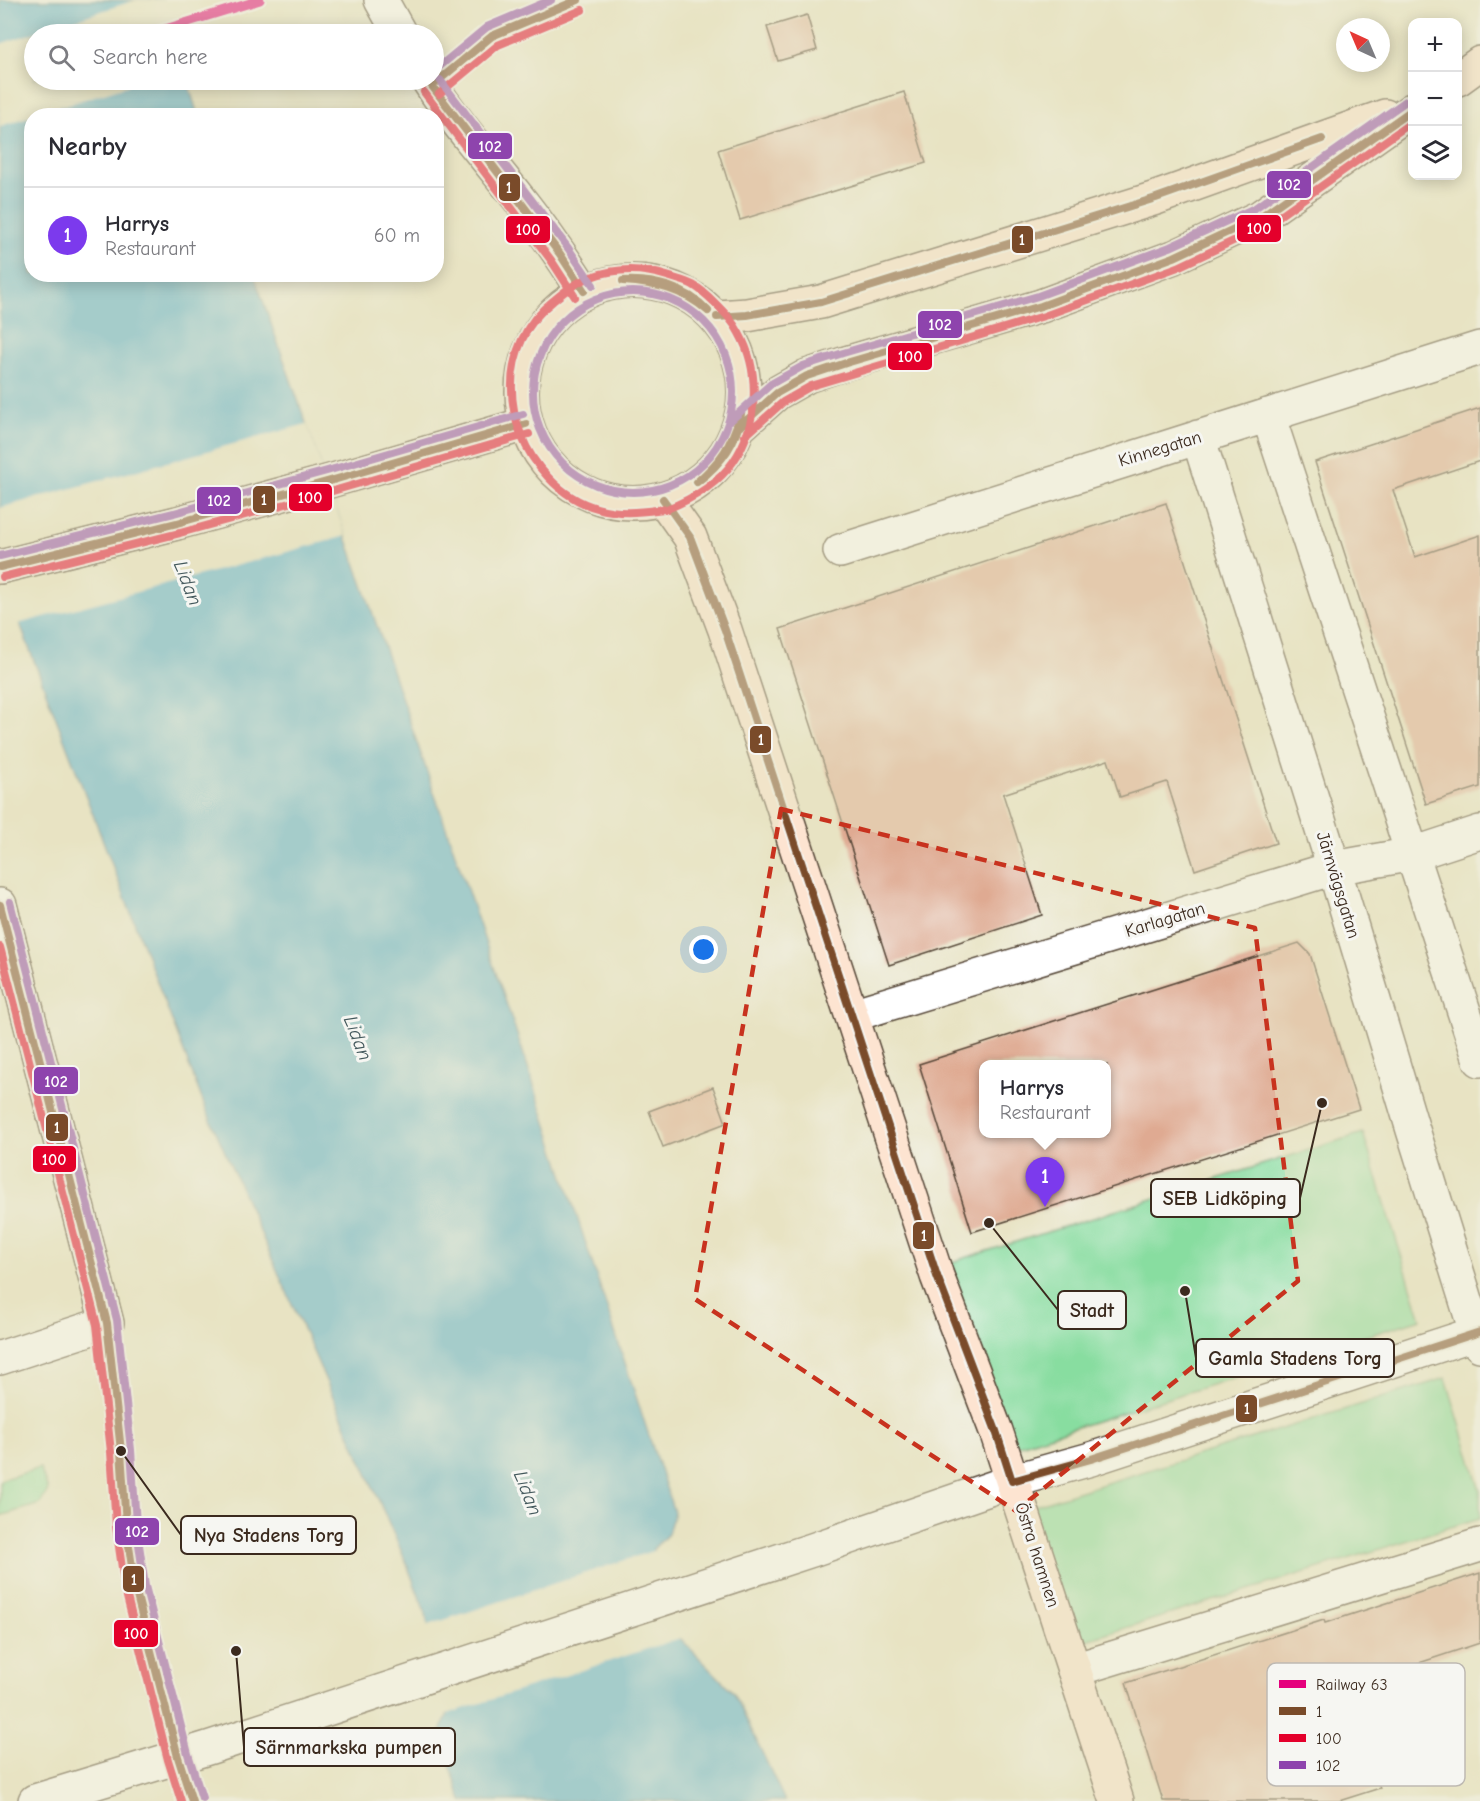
<!DOCTYPE html>
<meta charset="utf-8">
<style>
:root{--surface:#fff;--page:#f7f7f7;--text:#2b2b33;--muted:#7c7c81;--line:#e1e1e2;--accent:#7c3aed}
body{margin:0;font-family:"Comic Neue",sans-serif;background:var(--page);color:var(--text)}
.controls{position:absolute;right:18px;top:18px;display:grid;overflow:hidden;border-radius:12px;box-shadow:0 3px 15px #0003}
.controls button{width:54px;height:54px;display:grid;place-items:center;padding:0;border:0;border-bottom:2px solid var(--line);background:var(--surface);color:var(--text);font:30px sans-serif}
.compass{position:absolute;left:1336px;top:18px;width:54px;height:54px;border-radius:50%;background:var(--surface);box-shadow:0 3px 15px #0003;rotate:316deg}
.you{position:absolute;left:704px;top:950px;width:21px;height:21px;margin:-15px;border:4px solid #fff;border-radius:50%;background:#1a73e8;box-shadow:0 0 0 9px #1a73e833}
.badge{display:grid;place-items:center;width:39px;height:39px;border-radius:50%;background:var(--accent);color:#fff;font-size:20px;font-weight:700}
.pin{position:absolute;translate:-50% -50px;filter:drop-shadow(0 2px 3px #0008)}
.pin::after{content:'';position:absolute;top:32px;width:21px;height:18px;background:inherit;clip-path:polygon(0 0,100% 0,50% 100%)}
.popup{position:absolute;left:979px;top:1060px;width:132px;height:78px;box-sizing:border-box;display:grid;place-content:center;border-radius:12px;background:var(--surface);filter:drop-shadow(0 2px 4px #0005);font-size:20px;white-space:nowrap;color:var(--muted)}
.popup b{font-size:22px;color:var(--text)}
.popup::after{content:'';position:absolute;left:50%;top:100%;margin-left:-12px;border:12px solid transparent;border-top-color:var(--surface)}
.list{margin:0;padding:0;list-style:none}
h2{display:flex;justify-content:space-between;align-items:center;height:78px;margin:0;padding:0 24px;font-size:26px}
h2 small{font-size:20px;font-weight:400;color:var(--muted)}
.list li{display:grid;grid-template-columns:39px 1fr auto;gap:18px;align-items:center;box-sizing:border-box;height:96px;padding:0 24px;border-top:2px solid var(--line)}
.list b{display:block;font-size:22px;white-space:nowrap}
.list p{margin:0;font-size:20px;white-space:nowrap;color:var(--muted)}
.list em{font-size:20px;font-style:normal;color:var(--muted)}
.icon{flex:none;width:33px;height:33px;fill:none;stroke:currentColor;stroke-width:2;stroke-linecap:round;stroke-linejoin:round}
.map{position:relative;flex:none;width:1480px;height:1801px;overflow:hidden}
.search{position:absolute;background:var(--surface);box-shadow:0 3px 15px #0003;left:24px;top:24px;width:420px;height:66px;display:flex;align-items:center;gap:15px;box-sizing:border-box;padding:0 21px;border-radius:33px;color:var(--muted);font-size:22px}
.panel{position:absolute;background:var(--surface);box-shadow:0 3px 15px #0003;left:24px;top:108px;width:420px;height:174px;border-radius:24px}
.map>svg:first-child{display:block}
.green{fill:#88dda0;stroke:#62845f;stroke-width:1.5}
.water{fill:#55afd3;stroke:#486c78;stroke-width:1.5}
.pier{fill:#e8e3c3}
.building{fill:#dfaa92;fill-rule:evenodd}
.lines{fill:none;stroke-linecap:round;stroke-linejoin:round}
.street-casing{stroke:#554637;stroke-width:36}
.secondary-casing{stroke:#554637;stroke-width:36}
.street{stroke:#fff;stroke-width:33}
.secondary{stroke:#fde4d1;stroke-width:33}
.bus-1-casing{stroke:#f6f6f2;stroke-width:12}
.bus-2-casing{stroke:#f6f6f2;stroke-width:12}
.bus-3-casing{stroke:#f6f6f2;stroke-width:12}
.bus-1{stroke:#7a4b2a;stroke-width:8}
.bus-2{stroke:#e4002b;stroke-width:8}
.bus-3{stroke:#8e44ad;stroke-width:8}
.rail-1-casing{stroke:#f6f6f2;stroke-width:14}
.rail-1{stroke:#e5007d;stroke-width:9}
.marked{fill:none;stroke:#c8321e;stroke-width:4.5;stroke-dasharray:12 8;stroke-linejoin:round}
.labels{text-anchor:middle;dominant-baseline:central;stroke-width:6;stroke-linejoin:round;paint-order:stroke}
.street-label{font-size:18px;fill:#3b2a1e;stroke:#f6f6f2}
.water-label{font-size:20px;font-style:italic;fill:#44595d;stroke:#f6f6f2}
.key{fill:#f6f6f2;stroke:#beb9b2;stroke-width:1.5}
.key-label{font-size:16px;fill:#3b2a1e}
.leader{fill:none;stroke:#3b2a1e;stroke-width:2}
.callout-dot{fill:#3b2a1e;stroke:#f6f6f2;stroke-width:2}
.callout{fill:#f6f6f2;stroke:#3b2a1e;stroke-width:2}
.callout-label{font-size:20px;text-anchor:middle;font-weight:bold;fill:#3b2a1e}
.line-badge{stroke:#f6f6f2;stroke-width:2}
.badge-label{font-size:16px;text-anchor:middle;font-weight:bold;fill:#fff}
</style>
<div class="map">
<svg width="1480" height="1801" viewBox="0 0 1480 1801">
<rect width="100%" height="100%" fill="#f6f6f2"/>
<filter id="ink" filterUnits="userSpaceOnUse"><feTurbulence type="fractalNoise" baseFrequency=".0167" numOctaves="2"/><feDisplacementMap in="SourceGraphic" scale="12" xChannelSelector="R" yChannelSelector="G"/><feConvolveMatrix kernelMatrix="1 2 1 2 8 2 1 2 1" color-interpolation-filters="sRGB"/></filter>
<filter id="wash" filterUnits="userSpaceOnUse"><feTurbulence type="fractalNoise" baseFrequency=".008" numOctaves="4" result="noise"/><feDisplacementMap in="SourceGraphic" scale="24" xChannelSelector="R" yChannelSelector="G"/><feGaussianBlur stdDeviation="1.35" result="paint"/><feColorMatrix in="noise" values="0 0 0 0 0 0 0 0 0 0 0 0 0 0 0 0 0 1.4 0 .05"/><feComposite in="paint" operator="in"/></filter>
<g filter="url(#wash)">
<rect width="100%" height="100%" fill="#e8e3c3"/>
<path class="green" d="M 1363,1133 L 1421,1319 L 1007,1449 L 949,1263 Z
M 1446,1378 L 1480,1490 L 1480,1518 L 1071,1645 L 1029,1507 Z
M 40,1468 L 48,1490 L 40,1504 L 0,1516 L 0,1480 Z"/>
<path class="water" d="M 0,0 L 164,0 L 34,34 L 34,80 L 187,80 L 198,115 L 32,116 L 32,274 L 254,275 L 365,591 L 521,1046 L 674,1512 L 668,1534 L 653,1549 L 674,1632 L 734,1693 L 785,1801 L 462,1801 L 448,1759 L 441,1732 L 449,1710 L 425,1612 L 406,1562 L 205,1107 L 0,572 Z"/>
<path class="pier" d="M 136,0 L 167,0 L 177,34 L 34,34 L 34,80 L 144,80 L 0,126 L 0,44 Z
M 307,424 L 346,536 L 17,624 L 0,580 L 0,508 Z
M 656,1550 L 677,1631 L 683,1637 L 444,1715 L 446,1710 L 426,1626 Z"/>
<g id="blocks">
<path class="building" d="M 807,15 L 817,50 L 778,61 L 767,27 Z
M 904,92 L 926,163 L 740,220 L 718,150 Z
M 1480,408 L 1480,461 L 1393,490 L 1415,557 L 1480,535 L 1480,787 L 1426,804 L 1315,462 Z
M 1166,503 L 1276,843 L 1195,870 L 1167,782 L 1120,797 L 1108,760 L 1003,794 L 1042,915 L 889,965 L 780,629 Z
M 1299,943 L 1310,954 L 1359,1109 L 972,1232 L 919,1064 ZM 984,1065 L 1107,1065 L 1107,1134 L 984,1134 Z
M 713,1087 L 726,1123 L 663,1147 L 649,1111 Z
M 1480,1573 L 1480,1643 L 1346,1687 L 1380,1788 L 1339,1801 L 1163,1801 L 1126,1683 L 1324,1620 L 1325,1623 Z"/>
</g>
</g>
<g filter="url(#ink)">
<use href="#blocks" fill-opacity="0" stroke="#554637" stroke-width="1.5"/>
<g class="lines">
<defs>
<path id="street" d="M 381,0 L 400,34
M 428,80 C 456,124 491,163 523,204 C 545,232 565,261 584,291
M 1268,415 L 1480,1060
M 1198,437 L 1334,868 L 1413,1130 L 1480,1345
M 840,551 L 1480,348
M 0,905 L 107,1323 L 0,1358
M 852,1015 L 1334,868 L 1413,854 L 1480,832
M 1074,1670 L 1480,1545
M 35,1801 L 211,1747 L 812,1550 L 1012,1481 L 1091,1459 L 1480,1332"/>
<path id="secondary" d="M 1458,79 L 1480,63
M522 392a111 111 0 1 1 222 0a111 111 0 1 1-222 0Z
M 717,317 L 747,315 L 821,302 L 1156,198 L 1385,116
M 738,428 L 777,393 L 807,376 L 846,363 L 1041,306 L 1174,257 L 1260,217 L 1412,110
M 663,499 L 690,537 L 725,630 L 937,1276 L 996,1431 L 1117,1801
M 0,567 L 177,523 L 330,481 L 526,424"/>
</defs>
<use href="#street" class="street-casing"/>
<use href="#secondary" class="secondary-casing"/>
<use href="#street" class="street"/>
<use href="#secondary" class="secondary"/>
<defs>
<path id="bus-1" d="M 432,86 L 560,254 L 584,291
M 432,86 L 492,36 L 578,0
M 623,281 C 655,283 683,289 708,311
M 623,281 C 653,279 687,288 708,311
M 717,317 L 747,315 L 821,302 L 1156,198 L 1322,139
M 738,428 L 777,393 L 807,376 L 846,363 L 1041,306 L 1174,257 L 1260,217 L 1412,110
M 697,482 C 723,459 730,447 741,414
M 697,482 C 720,465 737,443 741,414
M 663,499 L 690,537 L 725,630 L 937,1276 L 996,1431 L 1012,1481
M 0,567 L 177,523 L 330,481 L 526,424
M 0,905 L 107,1323 L 121,1451 L 126,1525 L 135,1588 L 178,1757 L 192,1801
M 1012,1481 L 1091,1459 L 1480,1332"/>
<path id="bus-2" d="M 424,92 L 551,260 L 575,297
M 439,94 L 498,45 L 582,10
M 745,436 L 783,402 L 811,386 L 1044,316 L 1178,267 L 1265,226 L 1412,122
M 664,509 C 640,512 621,515 597,508 C 579,503 561,491 548,477 C 501,428 497,344 553,301 C 565,291 576,282 591,277 C 616,268 642,268 667,276 C 676,279 685,281 693,285 C 700,289 708,296 714,302 C 724,312 733,321 739,333 C 761,372 758,426 733,462 C 717,485 692,499 667,509
M 3,577 L 180,533 L 333,491 L 529,434
M 0,947 L 97,1325 L 111,1452 L 116,1526 L 125,1589 L 168,1760 L 181,1801"/>
<path id="bus-3" d="M 434,71 L 487,27 L 551,0
M 440,80 L 568,248 L 593,285
M533 392a100 100 0 1 1 200 0a100 100 0 1 1-200 0Z
M 731,420 L 771,384 L 803,366 L 843,353 L 1038,296 L 1170,247 L 1255,208 L 1406,101
M 0,556 L 174,513 L 327,471 L 523,414
M 10,902 L 117,1320 L 131,1450 L 136,1524 L 145,1586 L 188,1754 L 202,1798"/>
</defs>
<use href="#bus-1" class="bus-1-casing"/>
<use href="#bus-2" class="bus-2-casing"/>
<use href="#bus-3" class="bus-3-casing"/>
<use href="#bus-1" class="bus-1"/>
<use href="#bus-2" class="bus-2"/>
<use href="#bus-3" class="bus-3"/>
<defs>
<path id="rail-1" d="M 149,34 L 260,0"/>
</defs>
<use href="#rail-1" class="rail-1-casing"/>
<use href="#rail-1" class="rail-1"/>
</g>
</g>
<path d="M0 0H1480V1801H0ZM 781,809 L 1255,928 L 1298,1281 L 1016,1511 L 695,1299 Z" fill="#e8e3c3" fill-opacity=".55" fill-rule="evenodd"/>
<path class="marked" d="M 781,809 L 1255,928 L 1298,1281 L 1016,1511 L 695,1299 Z"/>
<g class="labels">
<g class="street-label">
<text transform="translate(1160 449) rotate(-17)">Kinnegatan</text>
<text transform="translate(1338 885) rotate(73)">Järnvägsgatan</text>
<text transform="translate(1165 920) rotate(-17)">Karlagatan</text>
<text transform="translate(1037 1555) rotate(72)">Östra hamnen</text>
</g>
<g class="water-label">
<text transform="translate(188 583) rotate(69)">Lidan</text>
<text transform="translate(358 1038) rotate(69)">Lidan</text>
<text transform="translate(528 1493) rotate(69)">Lidan</text>
</g>
</g>
<rect x="1267" y="1663" width="198" height="123" rx="9" class="key"/>
<rect x="1279" y="1680" width="27" height="8" fill="#e5007d"/>
<rect x="1279" y="1707" width="27" height="8" fill="#7a4b2a"/>
<rect x="1279" y="1734" width="27" height="8" fill="#e4002b"/>
<rect x="1279" y="1761" width="27" height="8" fill="#8e44ad"/>
<g class="key-label">
<text x="1316" y="1690">Railway 63</text>
<text x="1316" y="1717">1</text>
<text x="1316" y="1744">100</text>
<text x="1316" y="1771">102</text>
</g>
<path class="leader" d="M1322 1103L1300 1198M989 1223L1058 1310M1185 1291L1196 1358M121 1451L181 1535M236 1651L244 1747"/>
<g class="callout-dot">
<circle cx="1322" cy="1103" r="6"/>
<circle cx="989" cy="1223" r="6"/>
<circle cx="1185" cy="1291" r="6"/>
<circle cx="121" cy="1451" r="6"/>
<circle cx="236" cy="1651" r="6"/>
</g>
<g class="callout">
<rect x="1151" y="1179" width="149" height="38" rx="6"/>
<rect x="1058" y="1291" width="68" height="38" rx="6"/>
<rect x="1196" y="1339" width="198" height="38" rx="6"/>
<rect x="181" y="1516" width="175" height="38" rx="6"/>
<rect x="244" y="1728" width="211" height="38" rx="6"/>
</g>
<g class="callout-label">
<text x="1225" y="1205">SEB Lidköping</text>
<text x="1092" y="1317">Stadt</text>
<text x="1295" y="1365">Gamla Stadens Torg</text>
<text x="269" y="1542">Nya Stadens Torg</text>
<text x="349" y="1754">Särnmarkska pumpen</text>
</g>
<g class="line-badge">
<rect x="467" y="132" width="46" height="28" rx="6" fill="#8e44ad"/>
<rect x="1266" y="170" width="46" height="29" rx="6" fill="#8e44ad"/>
<rect x="498" y="173" width="23" height="29" rx="6" fill="#7a4b2a"/>
<rect x="1236" y="214" width="46" height="29" rx="6" fill="#e4002b"/>
<rect x="505" y="215" width="46" height="29" rx="6" fill="#e4002b"/>
<rect x="1011" y="225" width="23" height="29" rx="6" fill="#7a4b2a"/>
<rect x="917" y="310" width="46" height="29" rx="6" fill="#8e44ad"/>
<rect x="887" y="342" width="46" height="29" rx="6" fill="#e4002b"/>
<rect x="288" y="483" width="45" height="29" rx="6" fill="#e4002b"/>
<rect x="252" y="485" width="24" height="29" rx="6" fill="#7a4b2a"/>
<rect x="196" y="486" width="46" height="29" rx="6" fill="#8e44ad"/>
<rect x="749" y="725" width="23" height="29" rx="6" fill="#7a4b2a"/>
<rect x="33" y="1066" width="46" height="29" rx="6" fill="#8e44ad"/>
<rect x="45" y="1113" width="24" height="29" rx="6" fill="#7a4b2a"/>
<rect x="32" y="1145" width="45" height="28" rx="6" fill="#e4002b"/>
<rect x="912" y="1221" width="23" height="29" rx="6" fill="#7a4b2a"/>
<rect x="1235" y="1394" width="23" height="29" rx="6" fill="#7a4b2a"/>
<rect x="114" y="1517" width="46" height="29" rx="6" fill="#8e44ad"/>
<rect x="122" y="1565" width="23" height="28" rx="6" fill="#7a4b2a"/>
<rect x="113" y="1619" width="46" height="29" rx="6" fill="#e4002b"/>
</g>
<g class="badge-label">
<text x="490" y="152">102</text>
<text x="1289" y="190">102</text>
<text x="509" y="193">1</text>
<text x="1259" y="234">100</text>
<text x="528" y="235">100</text>
<text x="1022" y="245">1</text>
<text x="940" y="330">102</text>
<text x="910" y="362">100</text>
<text x="310" y="503">100</text>
<text x="264" y="505">1</text>
<text x="219" y="506">102</text>
<text x="761" y="745">1</text>
<text x="56" y="1087">102</text>
<text x="57" y="1133">1</text>
<text x="54" y="1165">100</text>
<text x="924" y="1241">1</text>
<text x="1247" y="1414">1</text>
<text x="137" y="1537">102</text>
<text x="134" y="1585">1</text>
<text x="136" y="1639">100</text>
</g>
</svg>
<div class="controls">
<button>+</button>
<button>−</button>
<button><svg class="icon" aria-label="layers" viewBox="0 0 24 24"><path d="M12 4l9 5-9 5-9-5zM3 14l9 5 9-5"/></svg></button>
</div>
<svg class="compass" viewBox="-18 -18 36 36"><path d="M0-13l5 13h-10z" fill="#e53935"/><path d="M0 13l5-13h-10z" fill="#7c7c81"/></svg>
<div class="you"></div>
<div class="pin badge" style="left:1045px;top:1207px">1</div>
<div class="popup"><b>Harrys</b>Restaurant</div>
<div class="search"><svg class="icon" aria-label="search" viewBox="0 0 24 24"><circle cx="10" cy="10" r="6"/><path d="M15 15l6 6"/></svg>Search here</div>
<section class="panel">
<h2>Nearby<small></small></h2>
<ul class="list">
<li><span class="badge">1</span><div><b>Harrys</b><p>Restaurant</p></div><em>60 m</em></li>
</ul>
</section>
</div>
